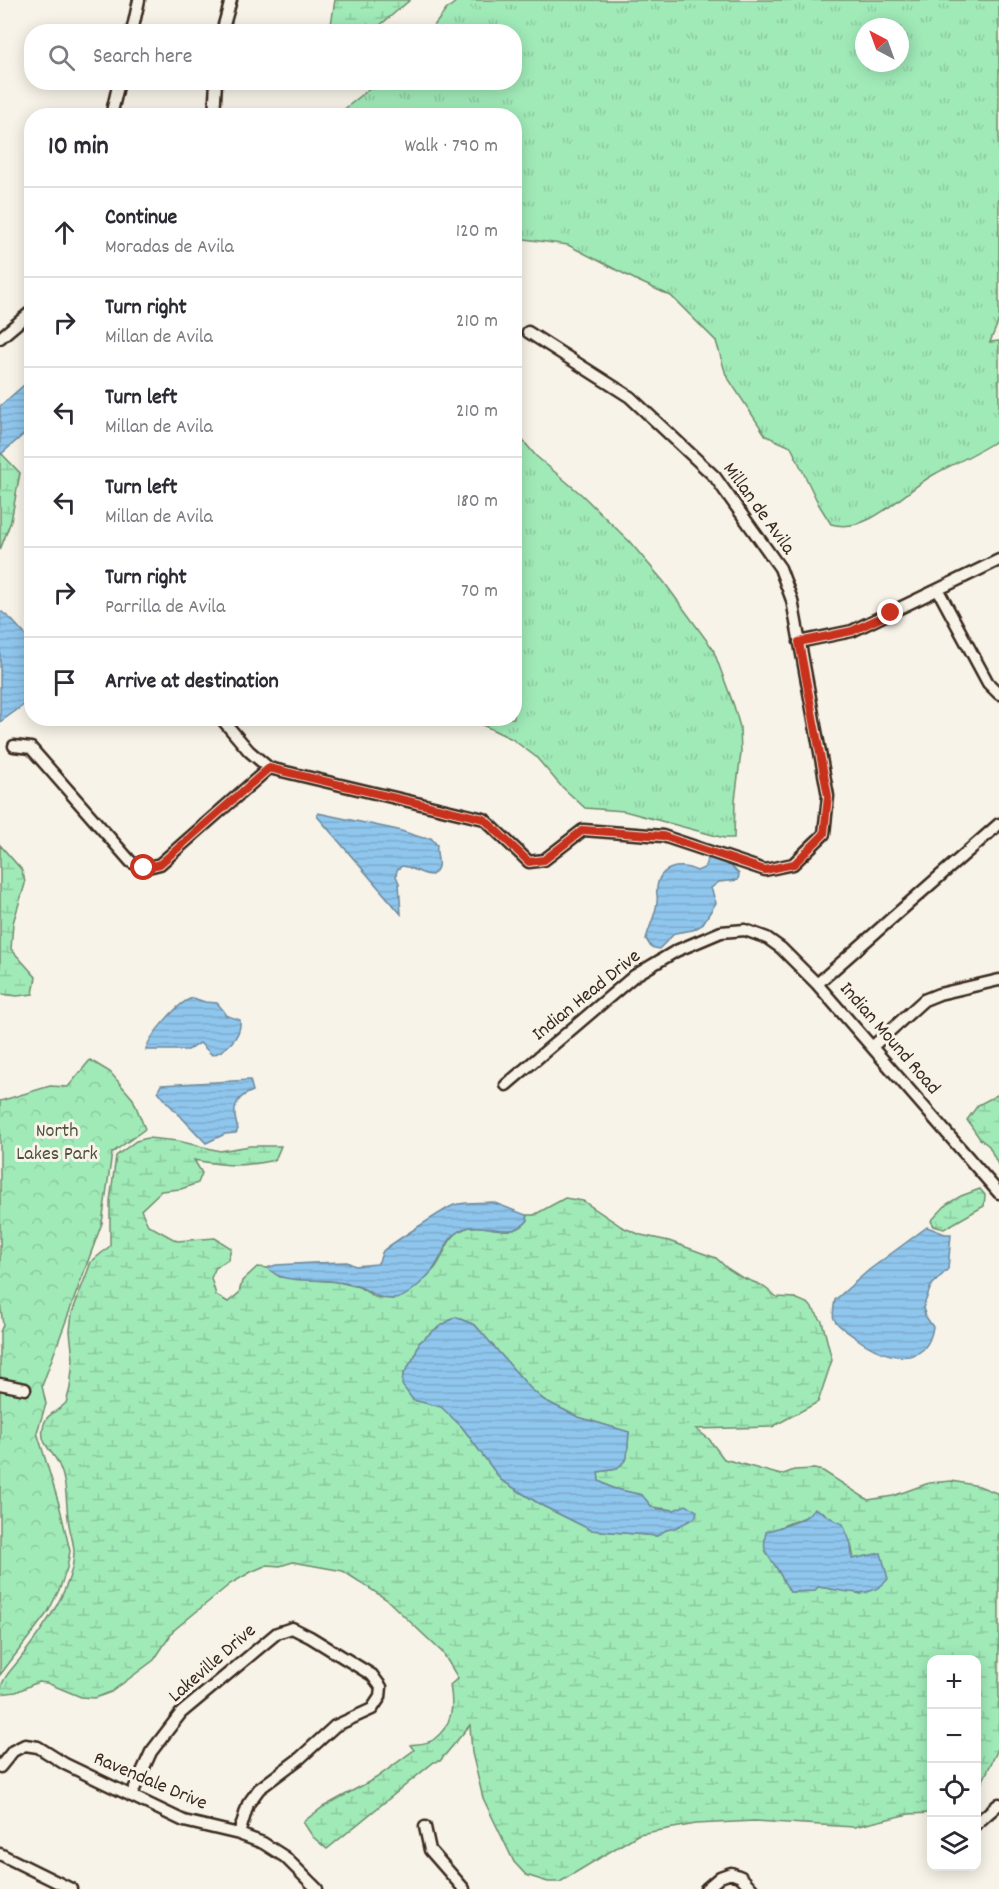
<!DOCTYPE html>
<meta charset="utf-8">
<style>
:root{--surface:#fff;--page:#f2f2f3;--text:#2b2b33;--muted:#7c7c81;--line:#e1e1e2}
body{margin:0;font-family:Dekko,sans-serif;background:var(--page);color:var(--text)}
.controls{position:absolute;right:18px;bottom:18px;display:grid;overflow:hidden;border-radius:12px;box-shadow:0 3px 15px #0003}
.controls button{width:54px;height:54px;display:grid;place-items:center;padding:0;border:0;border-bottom:2px solid var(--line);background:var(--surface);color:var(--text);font:30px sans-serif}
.compass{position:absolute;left:855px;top:18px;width:54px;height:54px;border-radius:50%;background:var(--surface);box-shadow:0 3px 15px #0003;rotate:319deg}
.stop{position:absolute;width:18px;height:18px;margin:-14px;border:4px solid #c8321e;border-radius:50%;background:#fff}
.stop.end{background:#c8321e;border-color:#fff;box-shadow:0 2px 6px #0008}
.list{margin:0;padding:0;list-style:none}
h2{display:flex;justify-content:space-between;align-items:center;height:78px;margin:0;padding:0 24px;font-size:26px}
h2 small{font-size:20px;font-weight:400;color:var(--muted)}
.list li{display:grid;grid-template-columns:39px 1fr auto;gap:18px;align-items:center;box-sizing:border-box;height:90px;padding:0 24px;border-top:2px solid var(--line)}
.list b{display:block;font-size:22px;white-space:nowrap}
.list p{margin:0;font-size:20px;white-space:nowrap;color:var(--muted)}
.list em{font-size:20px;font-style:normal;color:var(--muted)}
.icon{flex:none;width:33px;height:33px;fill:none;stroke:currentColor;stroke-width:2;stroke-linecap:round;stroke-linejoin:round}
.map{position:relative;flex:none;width:999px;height:1889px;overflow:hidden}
.search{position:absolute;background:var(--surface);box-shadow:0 3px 15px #0003;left:24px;top:24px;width:498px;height:66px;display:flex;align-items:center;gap:15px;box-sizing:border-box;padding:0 21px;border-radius:24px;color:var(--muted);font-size:22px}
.panel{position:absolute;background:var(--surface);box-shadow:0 3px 15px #0003;left:24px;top:108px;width:498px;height:618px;border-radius:24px}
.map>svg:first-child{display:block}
.grass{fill:url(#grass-tufts);stroke:#6e8a6b;stroke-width:1.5;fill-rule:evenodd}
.wetland{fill:url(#wetland-marsh);stroke:#6e8a6b;stroke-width:1.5;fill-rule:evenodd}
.park{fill:url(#park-crowns);stroke:#6e8a6b;stroke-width:1.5}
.water{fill:url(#water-rules);stroke:#6d889a;stroke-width:1.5}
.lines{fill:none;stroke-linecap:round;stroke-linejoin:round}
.minor-casing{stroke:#3b2a1e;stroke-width:15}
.minor{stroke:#f7f3e8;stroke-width:10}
.route{stroke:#c8321e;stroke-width:8}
.labels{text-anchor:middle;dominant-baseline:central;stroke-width:6;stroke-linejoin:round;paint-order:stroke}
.street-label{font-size:20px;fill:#3b2a1e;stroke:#f7f3e8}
.park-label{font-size:20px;fill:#4f503d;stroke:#f7f3e8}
</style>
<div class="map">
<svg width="999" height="1889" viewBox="0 0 999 1889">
<defs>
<pattern id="grass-tufts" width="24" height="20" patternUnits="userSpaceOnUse" patternTransform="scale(1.5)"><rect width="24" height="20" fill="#a0eab8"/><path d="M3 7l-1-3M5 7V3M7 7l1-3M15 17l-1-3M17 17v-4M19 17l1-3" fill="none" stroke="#8bc99e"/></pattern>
<pattern id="wetland-marsh" width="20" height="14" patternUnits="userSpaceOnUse" patternTransform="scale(1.5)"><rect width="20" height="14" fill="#a0eab8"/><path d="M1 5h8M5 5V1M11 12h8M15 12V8" fill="none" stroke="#8bc99e"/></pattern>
<pattern id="park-crowns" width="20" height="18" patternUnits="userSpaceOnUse" patternTransform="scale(1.5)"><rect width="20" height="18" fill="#a0eab8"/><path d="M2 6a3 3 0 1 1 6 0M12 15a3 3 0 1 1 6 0" fill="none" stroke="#8bc99e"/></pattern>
<pattern id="water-rules" width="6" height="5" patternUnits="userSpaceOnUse" patternTransform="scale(1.5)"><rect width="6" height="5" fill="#8fc6ed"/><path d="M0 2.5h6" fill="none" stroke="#7caacb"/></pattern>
</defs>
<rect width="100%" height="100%" fill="#f7f3e8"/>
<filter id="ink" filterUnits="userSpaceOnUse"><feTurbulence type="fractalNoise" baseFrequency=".0167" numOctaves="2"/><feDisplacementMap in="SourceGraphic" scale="12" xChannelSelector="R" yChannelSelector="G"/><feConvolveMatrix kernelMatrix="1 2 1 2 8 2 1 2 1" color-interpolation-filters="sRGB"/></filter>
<g filter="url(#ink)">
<path class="grass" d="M 458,0 L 999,0 L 999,320 L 990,342 L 999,341 L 999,439 C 978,453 955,463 933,475 C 903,492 869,535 831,524 L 819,505 L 791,447 L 766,436 L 726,375 L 716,341 L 671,296 L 638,281 L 568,245 L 517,238 L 515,239 L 514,116 L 337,115 L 377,83 L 514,82 L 514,32 L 430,31 L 446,10 ZM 864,27 L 900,27 L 900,63 L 864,63 Z
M 515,431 L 536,456 L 582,495 L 629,541 L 664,582 L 713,649 L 734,706 L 740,727 L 741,753 L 735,800 L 734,838 L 724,838 L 624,811 L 585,808 L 560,785 L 536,757 L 512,739 L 470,719 L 514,718 Z"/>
<path class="wetland" d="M 335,0 L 410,0 L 373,31 L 330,31 Z
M 2,454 L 20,473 L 11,521 L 0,550 L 0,455 Z
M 0,845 L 21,869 L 24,877 L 25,884 L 13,923 L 11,949 L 36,977 L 33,994 L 17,996 L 0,994 Z
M 999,1094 L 999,1167 L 989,1146 L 980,1139 L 967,1120 L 978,1105 Z
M 148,1138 L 178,1141 L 220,1151 L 250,1146 L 281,1146 L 275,1160 C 243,1167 225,1166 194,1160 L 202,1173 L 198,1183 L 181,1189 L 161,1191 L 141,1210 L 148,1225 L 177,1241 L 215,1238 L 231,1248 L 228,1260 L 216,1267 L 211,1278 L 216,1295 L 228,1302 L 239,1293 L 242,1281 L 257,1267 L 267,1268 L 280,1277 L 338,1282 L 359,1287 L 375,1297 L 393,1299 C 406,1289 425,1280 435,1268 C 445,1255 446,1238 462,1230 C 483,1218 511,1243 528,1220 L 526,1215 L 534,1215 L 565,1198 L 583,1201 L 622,1227 L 641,1235 L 669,1241 L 716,1258 L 727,1268 L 741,1277 L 761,1285 L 777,1297 L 795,1298 L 809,1304 L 822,1321 L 832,1360 L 818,1402 L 772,1427 L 696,1429 L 709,1439 L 724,1459 L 781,1475 L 794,1470 L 814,1469 L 823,1471 L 868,1500 L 893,1496 L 929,1483 L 952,1481 L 979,1486 L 999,1494 L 999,1747 L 978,1791 L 977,1792 L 976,1660 L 932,1660 L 931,1813 L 909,1814 L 854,1827 L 754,1821 L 696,1824 L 639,1834 L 560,1882 L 548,1882 L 526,1875 L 514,1862 L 483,1798 L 472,1753 L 470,1725 L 440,1761 L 434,1762 L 327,1849 L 313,1837 L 303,1822 L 323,1807 L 376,1778 L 414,1750 L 410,1745 C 416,1744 427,1744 433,1740 C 453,1725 454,1707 450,1685 L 458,1678 L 443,1653 L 386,1599 L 343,1571 L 293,1562 L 280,1566 L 267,1565 L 251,1572 L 230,1584 L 174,1630 L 154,1660 L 111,1692 L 95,1698 L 81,1697 L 47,1683 L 38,1682 L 16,1692 L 0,1694 C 0,1680 12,1669 20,1659 C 41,1631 75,1587 74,1550 C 73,1539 69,1529 68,1518 C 66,1500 67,1482 59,1465 C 54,1452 40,1445 43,1429 C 45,1413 56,1413 66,1403 L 70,1388 L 73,1359 L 70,1331 L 72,1313 L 91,1262 L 110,1246 L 110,1201 L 116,1156 L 136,1141 ZM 455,1317 L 475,1325 L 530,1388 L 544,1400 L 578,1417 L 629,1432 L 627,1458 L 617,1469 L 598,1472 L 599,1481 L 612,1488 L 641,1495 L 652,1507 L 674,1510 L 675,1528 L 666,1530 L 657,1536 L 591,1530 L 543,1506 L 501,1480 L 462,1427 L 441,1406 L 413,1400 L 403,1375 L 415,1356 L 419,1343 L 434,1330 ZM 823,1512 L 833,1521 L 851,1544 L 861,1594 L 844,1590 L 818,1587 L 814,1591 L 790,1592 L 775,1565 L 775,1529 C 791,1523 807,1515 823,1512 Z
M 980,1189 L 985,1195 L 984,1206 L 944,1229 L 934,1226 L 931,1221 L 947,1204 L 961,1196 Z"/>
<path class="park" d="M 90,1060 L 110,1072 L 133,1099 L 145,1129 L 112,1153 L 102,1223 L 42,1386 L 46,1404 L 37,1432 L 59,1504 L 70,1551 L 67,1568 L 60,1588 L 48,1612 L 0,1675 L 0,1332 L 3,1325 L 0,1303 L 0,1101 L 50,1086 L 68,1087 Z"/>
<path class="water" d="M 31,379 L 31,428 L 0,455 L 0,406 Z
M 2,612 L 11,619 L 31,641 L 32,699 L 0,722 L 0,613 Z
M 318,813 L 398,830 L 423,838 L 431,838 L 437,845 C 435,858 444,865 432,875 C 421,875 413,867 402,866 L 397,870 L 396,876 L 399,883 L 401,914 L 317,816 Z
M 709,857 L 727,862 L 739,874 L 738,880 L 719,882 L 711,888 L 716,903 L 702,925 L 693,930 L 675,933 L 659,949 L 651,947 L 646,939 C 649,927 656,914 657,902 C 658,897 656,893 657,888 C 659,866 680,863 697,871 L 704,868 Z
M 193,998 L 205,1002 L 217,1003 L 224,1011 L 225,1015 L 240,1020 C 242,1036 226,1051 212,1055 L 200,1043 L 188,1050 L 146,1050 C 148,1037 180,1000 193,998 Z
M 250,1080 L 253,1091 C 233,1098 232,1111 238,1129 L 236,1133 L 225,1134 L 206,1143 L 166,1101 L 158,1091 L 161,1085 Z
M 492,1202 L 526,1215 L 528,1220 C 512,1242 484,1220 463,1229 C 448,1235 444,1252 436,1265 C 430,1275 407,1299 394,1299 C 377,1299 373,1293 360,1287 C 353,1284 344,1283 337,1282 C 321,1279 296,1282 282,1277 C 277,1276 271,1271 267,1268 L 276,1265 L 313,1263 L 347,1262 L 355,1266 L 377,1264 C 381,1260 380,1256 383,1251 C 386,1247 448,1207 454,1205 C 466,1202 480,1203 492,1202 Z
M 927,1227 L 945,1234 L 951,1234 L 948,1269 L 931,1286 L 923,1308 L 926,1317 L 933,1327 C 926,1372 882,1357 856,1338 C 848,1332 838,1327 834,1319 C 832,1314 834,1306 835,1300 L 869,1270 Z
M 455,1317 L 475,1325 L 530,1388 L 544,1400 L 578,1417 L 629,1432 L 627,1458 L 617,1469 L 598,1472 L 599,1481 L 612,1488 L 642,1495 L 652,1507 L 658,1509 L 674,1510 L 686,1505 L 697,1511 L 695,1518 L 675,1528 L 666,1530 L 657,1536 L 591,1530 L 543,1506 L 501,1480 L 462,1427 L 441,1407 L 413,1400 L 402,1385 L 403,1375 L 415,1356 L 419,1343 L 434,1330 Z
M 814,1508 C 825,1513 832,1520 843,1524 L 851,1544 L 852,1559 L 881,1553 L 888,1579 C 869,1602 844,1590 818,1587 L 814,1591 L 790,1592 C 785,1584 781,1575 776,1567 C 766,1552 762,1552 766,1532 C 783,1525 804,1524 814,1508 Z"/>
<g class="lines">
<defs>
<path id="minor" d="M 132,32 L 139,0
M 222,32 L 231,0
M 111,116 L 119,82
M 214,116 L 216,82
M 0,338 L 32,311
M 938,590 L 988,683 L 999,694
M 799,642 L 852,631 L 999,560
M 221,718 L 249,751 L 269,768 L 484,819 L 529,862 L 544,860 L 583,830 L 663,836 L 765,870 L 793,864 L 824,834 L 828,796 L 792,600 L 780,568 L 715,477 L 630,397 L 528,332
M 14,746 L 31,748 L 131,862 L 144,868 L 160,864 L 269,768
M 817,984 L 999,824
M 872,1047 L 924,1000 L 939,994 L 999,980
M 506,1085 L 634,976 L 676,951 L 721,932 L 745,930 L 767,938 L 781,948 L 817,984 L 999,1193
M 0,1384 L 25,1389
M 0,1767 L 13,1751 L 25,1745 L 38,1747 L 65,1764 L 184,1821 L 239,1834 L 263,1843 L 285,1857 L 317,1889
M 131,1796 L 151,1752 L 181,1713 L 277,1633 L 292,1628 L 310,1637 L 372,1675 L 381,1687 L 380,1697 L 372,1709 L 335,1726 L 300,1758 L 259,1789 L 248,1804 L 239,1834
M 976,1824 L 999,1804
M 425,1827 L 430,1850 L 464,1889
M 0,1854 L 71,1889
M 706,1889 L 720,1877 L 731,1873 L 741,1877 L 752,1889"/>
</defs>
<use href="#minor" class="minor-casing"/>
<use href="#minor" class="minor"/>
</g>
</g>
<g class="lines" filter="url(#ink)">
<path class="route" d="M 144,868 L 160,864 L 269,768 L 484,819 L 529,862 L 544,860 L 583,830 L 663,836 L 765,870 L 794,864 L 824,834 L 828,796 L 799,642 L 852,631 L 891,613"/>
</g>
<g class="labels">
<g class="street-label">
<text transform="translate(758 509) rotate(54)">Millan de Avila</text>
<text transform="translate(587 996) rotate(-39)">Indian Head Drive</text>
<text transform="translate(889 1039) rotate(49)">Indian Mound Road</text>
<text transform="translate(213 1664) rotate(-41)">Lakeville Drive</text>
<text transform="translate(150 1782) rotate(23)">Ravendale Drive</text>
</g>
<g class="park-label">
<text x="57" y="1132">North<tspan x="57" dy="23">Lakes Park</tspan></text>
</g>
</g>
</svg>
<div class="controls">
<button>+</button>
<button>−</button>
<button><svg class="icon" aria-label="locate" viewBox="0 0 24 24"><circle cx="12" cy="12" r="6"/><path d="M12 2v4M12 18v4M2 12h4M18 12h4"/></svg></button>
<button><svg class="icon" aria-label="layers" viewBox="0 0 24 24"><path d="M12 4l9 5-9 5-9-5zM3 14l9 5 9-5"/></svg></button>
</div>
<svg class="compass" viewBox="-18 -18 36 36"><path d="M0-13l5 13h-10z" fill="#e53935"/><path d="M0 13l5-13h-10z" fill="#7c7c81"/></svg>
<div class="stop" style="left:144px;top:868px"></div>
<div class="stop end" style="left:891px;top:613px"></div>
<div class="search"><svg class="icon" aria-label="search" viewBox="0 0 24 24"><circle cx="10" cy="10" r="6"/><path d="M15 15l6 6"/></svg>Search here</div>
<section class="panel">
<h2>10 min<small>Walk · 790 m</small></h2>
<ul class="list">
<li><svg class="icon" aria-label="ahead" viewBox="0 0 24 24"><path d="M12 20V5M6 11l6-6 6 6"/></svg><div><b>Continue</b><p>Moradas de Avila</p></div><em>120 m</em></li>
<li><svg class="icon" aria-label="right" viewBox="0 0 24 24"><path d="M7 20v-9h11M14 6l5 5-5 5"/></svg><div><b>Turn right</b><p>Millan de Avila</p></div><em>210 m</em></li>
<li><svg class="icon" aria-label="left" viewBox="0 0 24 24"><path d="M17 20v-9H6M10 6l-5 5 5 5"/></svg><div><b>Turn left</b><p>Millan de Avila</p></div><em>210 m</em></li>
<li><svg class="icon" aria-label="left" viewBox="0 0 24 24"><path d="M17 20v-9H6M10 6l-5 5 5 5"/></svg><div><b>Turn left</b><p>Millan de Avila</p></div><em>180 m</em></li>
<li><svg class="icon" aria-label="right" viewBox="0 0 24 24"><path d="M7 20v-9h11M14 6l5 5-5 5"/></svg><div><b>Turn right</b><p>Parrilla de Avila</p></div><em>70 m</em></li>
<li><svg class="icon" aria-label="arrive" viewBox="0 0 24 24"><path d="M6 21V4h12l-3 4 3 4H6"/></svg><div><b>Arrive at destination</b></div></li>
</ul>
</section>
</div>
